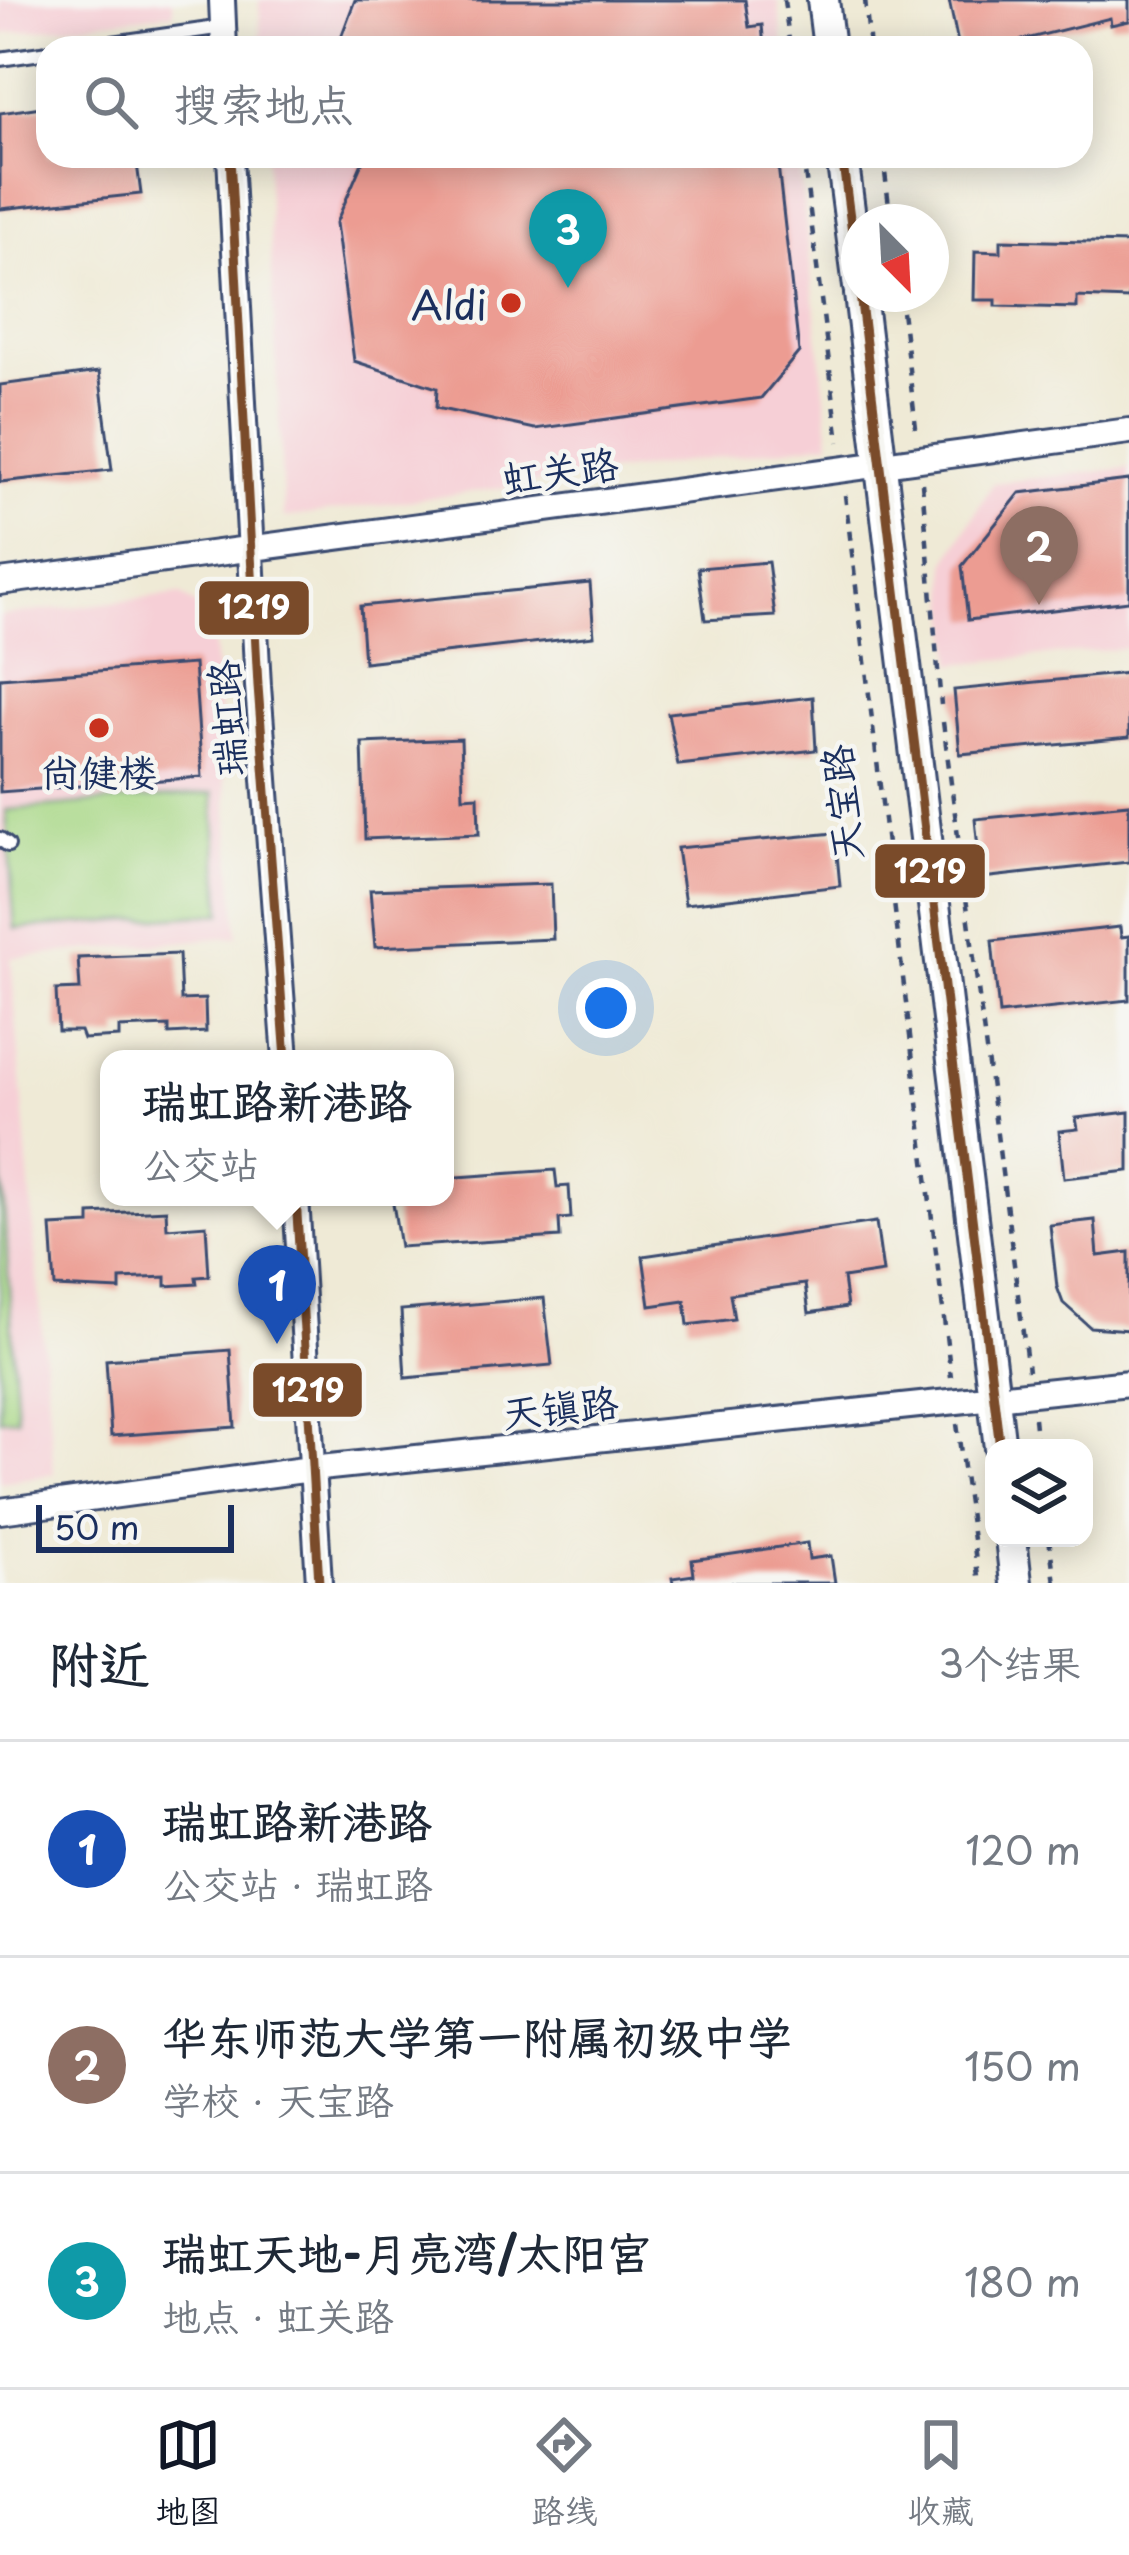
<!DOCTYPE html>
<html lang="zh">
<meta charset="utf-8">
<style>
:root{--surface:#fff;--page:#f2f2f3;--text:#1f2937;--muted:#747a83;--line:#e0e1e3;--accent:#111827}
body{margin:0;font-family:"Playpen Sans","LXGW WenKai TC",sans-serif;background:var(--page);color:var(--text)}
.controls{position:absolute;right:36px;bottom:36px;display:grid;overflow:hidden;border-radius:24px;box-shadow:0 6px 30px #0003}
.controls button{width:108px;height:108px;display:grid;place-items:center;padding:0;border:0;border-bottom:3px solid var(--line);background:var(--surface);color:var(--text);font:60px sans-serif}
.compass{position:absolute;left:841px;top:204px;width:108px;height:108px;border-radius:50%;background:var(--surface);box-shadow:0 6px 30px #0003;rotate:156deg}
.scale{position:absolute;left:36px;bottom:30px;width:198px;box-sizing:border-box;padding-left:12px;border:6px solid #1b2f5e;border-top:0;font-size:33px;line-height:42px;white-space:nowrap;color:#1b2f5e;-webkit-text-stroke:9px #f6f6f2;paint-order:stroke}
.you{position:absolute;left:606px;top:1008px;width:42px;height:42px;margin:-30px;border:9px solid #fff;border-radius:50%;background:#1a73e8;box-shadow:0 0 0 18px #1a73e833}
.badge{display:grid;place-items:center;width:78px;height:78px;border-radius:50%;background:var(--accent);color:#fff;font-size:39px;font-weight:700}
.pin{position:absolute;translate:-50% -99px;filter:drop-shadow(0 3px 6px #0008)}
.pin::after{content:'';position:absolute;top:63px;width:42px;height:36px;background:inherit;clip-path:polygon(0 0,100% 0,50% 100%)}
.popup{position:absolute;left:100px;top:1050px;width:354px;height:156px;box-sizing:border-box;display:grid;place-content:center;border-radius:24px;background:var(--surface);filter:drop-shadow(0 3px 9px #0005);font-size:39px;white-space:nowrap;color:var(--muted)}
.popup b{font-size:45px;color:var(--text)}
.popup::after{content:'';position:absolute;left:50%;top:100%;margin-left:-24px;border:24px solid transparent;border-top-color:var(--surface)}
.list{margin:0;padding:0;list-style:none}
h2{display:flex;justify-content:space-between;align-items:center;height:156px;margin:0;padding:0 48px;font-size:51px}
h2 small{font-size:39px;font-weight:400;color:var(--muted)}
.list li{display:grid;grid-template-columns:78px 1fr auto;gap:36px;align-items:center;box-sizing:border-box;height:216px;padding:0 48px;border-top:3px solid var(--line)}
.list b{display:block;font-size:45px;white-space:nowrap}
.list p{margin:0;font-size:39px;white-space:nowrap;color:var(--muted)}
.list em{font-size:39px;font-style:normal;color:var(--muted)}
.icon{flex:none;width:66px;height:66px;fill:none;stroke:currentColor;stroke-width:2;stroke-linecap:round;stroke-linejoin:round}
.map{position:relative;flex:none;width:1129px;height:1583px;overflow:hidden}
.search{position:absolute;background:var(--surface);box-shadow:0 6px 30px #0003;left:36px;right:36px;top:36px;height:132px;display:flex;align-items:center;gap:30px;box-sizing:border-box;padding:0 42px;border-radius:36px;color:var(--muted);font-size:45px}
.sheet{height:804px;background:var(--surface)}
nav{display:flex;justify-content:space-around;align-items:center;box-sizing:border-box;height:168px;border-top:3px solid var(--line);background:var(--surface);font-size:33px;color:var(--muted)}
nav a{display:grid;justify-items:center;gap:6px}
nav .on{color:var(--accent)}
.map>svg:first-child{display:block}
.built{fill:#f6cfd6}
.green{fill:#a7d785;stroke:#618372;stroke-width:3}
.building{fill:#ec9c92}
.lines{fill:none;stroke-linecap:round;stroke-linejoin:round}
.service-casing{stroke:#3b4b70;stroke-width:18}
.minor-casing{stroke:#3b4b70;stroke-width:30}
.tertiary-casing{stroke:#3b4b70;stroke-width:36}
.path{stroke:#3b4b70;stroke-width:4.5;stroke-dasharray:9 9;stroke-linecap:butt}
.service{stroke:#fff;stroke-width:12}
.minor{stroke:#fff;stroke-width:24}
.tertiary{stroke:#fff;stroke-width:30}
.bus-1-casing{stroke:#f6f6f2;stroke-width:18}
.bus-1{stroke:#7a4b2a;stroke-width:9}
.poi-dot{fill:#c8321e;stroke:#f6f6f2;stroke-width:4.5}
.labels{text-anchor:middle;dominant-baseline:central;stroke-width:9;stroke-linejoin:round;paint-order:stroke}
.poi-label{font-size:39px;fill:#1b2f5e;stroke:#f6f6f2;text-anchor:end}
.street-label{font-size:39px;fill:#1b2f5e;stroke:#f6f6f2}
.line-badge{stroke:#f6f6f2;stroke-width:4.5}
.badge-label{font-size:33px;text-anchor:middle;font-weight:bold;fill:#fff}
</style>
<div class="map">
<svg width="1129" height="1583" viewBox="0 0 1129 1583">
<rect width="100%" height="100%" fill="#f6f6f2"/>
<filter id="ink" filterUnits="userSpaceOnUse"><feTurbulence type="fractalNoise" baseFrequency=".00833" numOctaves="2"/><feDisplacementMap in="SourceGraphic" scale="24" xChannelSelector="R" yChannelSelector="G"/><feConvolveMatrix kernelMatrix="1 2 1 2 8 2 1 2 1" color-interpolation-filters="sRGB"/></filter>
<filter id="wash" filterUnits="userSpaceOnUse"><feTurbulence type="fractalNoise" baseFrequency=".004" numOctaves="4" result="noise"/><feDisplacementMap in="SourceGraphic" scale="48" xChannelSelector="R" yChannelSelector="G"/><feGaussianBlur stdDeviation="2.7" result="paint"/><feColorMatrix in="noise" values="0 0 0 0 0 0 0 0 0 0 0 0 0 0 0 0 0 1.4 0 .05"/><feComposite in="paint" operator="in"/></filter>
<g filter="url(#wash)">
<rect width="100%" height="100%" fill="#efead6"/>
<path class="built" d="M 0,0 L 173,0 L 173,13 L 0,34 Z
M 259,0 L 778,0 L 784,48 L 261,48 Z
M 266,156 L 798,156 L 830,442 L 284,518 Z
M 1129,468 L 1129,648 L 953,664 L 946,563 L 993,483 Z
M 180,594 L 207,614 L 213,635 L 238,936 L 11,958 L 54,1474 L 0,1482 L 0,616 Z"/>
<path class="green" d="M 213,793 L 222,913 L 15,929 L 6,810 Z
M 0,1142 L 17,1418 L 0,1419 Z"/>
<g id="blocks">
<path class="building" d="M 355,0 L 745,0 L 749,27 L 762,25 L 764,48 L 337,48 Z
M 949,0 L 1129,0 L 1129,21 L 1111,25 L 1110,18 L 990,48 L 959,48 Z
M 48,106 L 48,156 L 136,156 L 141,194 L 0,209 L 0,113 Z
M 365,156 L 777,156 L 799,352 L 761,398 L 535,429 L 436,408 L 437,388 L 354,361 L 336,223 Z
M 1001,240 L 1129,243 L 1129,299 L 1077,297 L 1077,308 L 996,306 L 996,300 L 974,300 L 975,251 L 1001,252 Z
M 99,372 L 112,470 L 0,482 L 0,385 Z
M 1129,480 L 1129,601 L 968,620 L 962,566 L 1020,493 Z
M 768,562 L 775,616 L 705,620 L 698,568 Z
M 590,583 L 594,636 L 364,662 L 360,606 Z
M 194,664 L 202,777 L 0,792 L 0,678 Z
M 1129,673 L 1129,738 L 960,754 L 954,690 Z
M 813,697 L 816,750 L 678,765 L 668,713 Z
M 461,739 L 463,797 L 478,796 L 479,834 L 365,839 L 362,743 Z
M 1129,804 L 1129,862 L 981,878 L 975,819 Z
M 835,833 L 840,886 L 685,904 L 677,848 Z
M 551,884 L 553,939 L 375,947 L 370,890 Z
M 1120,927 L 1121,937 L 1129,936 L 1129,1000 L 999,1014 L 992,941 Z
M 179,954 L 181,1000 L 205,999 L 206,1032 L 169,1034 L 169,1026 L 119,1028 L 119,1037 L 83,1039 L 80,1031 L 58,1031 L 56,990 L 80,989 L 78,958 Z
M 1129,1112 L 1129,1171 L 1064,1178 L 1059,1131 L 1078,1129 L 1076,1118 Z
M 555,1170 L 557,1187 L 569,1186 L 571,1218 L 559,1219 L 560,1237 L 400,1247 L 392,1197 L 445,1197 L 445,1178 Z
M 166,1210 L 167,1228 L 206,1225 L 209,1276 L 196,1277 L 197,1284 L 166,1286 L 166,1277 L 120,1279 L 120,1290 L 55,1287 L 51,1226 L 90,1224 L 90,1214 Z
M 1095,1220 L 1098,1256 L 1129,1252 L 1129,1330 L 1090,1327 L 1063,1303 L 1057,1287 L 1050,1225 Z
M 876,1222 L 883,1272 L 843,1278 L 847,1307 L 809,1313 L 805,1284 L 730,1294 L 734,1319 L 688,1325 L 685,1301 L 650,1306 L 643,1256 Z
M 544,1298 L 552,1365 L 405,1378 L 401,1310 Z
M 230,1350 L 235,1427 L 111,1436 L 106,1360 Z
M 807,1543 L 809,1559 L 831,1556 L 835,1583 L 673,1583 L 672,1578 L 694,1575 L 692,1560 Z"/>
</g>
</g>
<g filter="url(#ink)">
<use href="#blocks" fill-opacity="0" stroke="#3b4b70" stroke-width="3"/>
<g class="lines">
<defs>
<path id="service" d="M 78,48 L 223,27
M 0,59 L 48,52
M 0,839 L 8,845"/>
<path id="minor" d="M 222,0 L 224,48
M 230,156 L 258,686 L 286,1059
M 0,582 L 1129,431
M 296,1197 L 319,1583
M 0,1511 L 311,1469 L 1129,1383"/>
<path id="tertiary" d="M 823,0 L 829,48
M 842,156 L 859,287
M 860,294 L 1000,1448
M 1011,1538 L 1016,1583"/>
</defs>
<use href="#service" class="service-casing"/>
<use href="#minor" class="minor-casing"/>
<use href="#tertiary" class="tertiary-casing"/>
<path class="path" d="M 784,0 L 790,48
M 865,0 L 870,48
M 803,156 L 839,442
M 883,156 L 891,222
M 900,294 L 917,436
M 922,483 L 941,705
M 845,495 L 951,1377
M 943,722 L 1028,1371
M 1034,1418 L 1037,1448
M 957,1424 L 979,1583
M 1049,1538 L 1055,1583"/>
<use href="#service" class="service"/>
<use href="#minor" class="minor"/>
<use href="#tertiary" class="tertiary"/>
<defs>
<path id="bus-1" d="M 230,156 L 258,686 L 286,1059
M 842,156 L 859,287
M 860,294 L 1000,1448
M 296,1197 L 319,1583"/>
</defs>
<use href="#bus-1" class="bus-1-casing"/>
<use href="#bus-1" class="bus-1"/>
</g>
</g>
<g class="poi-dot">
<circle cx="511" cy="303" r="12"/>
<circle cx="99" cy="728" r="12"/>
</g>
<g class="labels">
<g class="poi-label">
<text x="487" y="303">Aldi</text>
<text x="99" y="770" text-anchor="middle">尚健楼</text>
</g>
<g class="street-label">
<text transform="translate(560 469) rotate(-8)">虹关路</text>
<text transform="translate(225 718) rotate(-94)">瑞虹路</text>
<text transform="translate(840 803) rotate(-96)">天宝路</text>
<text transform="translate(560 1406) rotate(-6)">天镇路</text>
</g>
</g>
<g class="line-badge">
<rect x="197" y="579" width="114" height="58" rx="12" fill="#7a4b2a"/>
<rect x="873" y="842" width="114" height="58" rx="12" fill="#7a4b2a"/>
<rect x="251" y="1361" width="113" height="58" rx="12" fill="#7a4b2a"/>
</g>
<g class="badge-label">
<text x="254" y="619">1219</text>
<text x="930" y="883">1219</text>
<text x="308" y="1402">1219</text>
</g>
</svg>
<div class="controls">
<button><svg class="icon" aria-label="layers" viewBox="0 0 24 24"><path d="M12 4l9 5-9 5-9-5zM3 14l9 5 9-5"/></svg></button>
</div>
<svg class="compass" viewBox="-18 -18 36 36"><path d="M0-13l5 13h-10z" fill="#e53935"/><path d="M0 13l5-13h-10z" fill="#747a83"/></svg>
<div class="scale">50 m</div>
<div class="you"></div>
<div class="pin badge" style="left:277px;top:1344px;background:#1a4fb4">1</div>
<div class="popup"><b>瑞虹路新港路</b>公交站</div>
<div class="pin badge" style="left:1039px;top:605px;background:#8d6e63">2</div>
<div class="pin badge" style="left:568px;top:288px;background:#0f9aa8">3</div>
<div class="search"><svg class="icon" aria-label="search" viewBox="0 0 24 24"><circle cx="10" cy="10" r="6"/><path d="M15 15l6 6"/></svg>搜索地点</div>
</div>
<section class="sheet">
<h2>附近<small>3个结果</small></h2>
<ul class="list">
<li><span class="badge" style="background:#1a4fb4">1</span><div><b>瑞虹路新港路</b><p>公交站 · 瑞虹路</p></div><em>120 m</em></li>
<li><span class="badge" style="background:#8d6e63">2</span><div><b>华东师范大学第一附属初级中学</b><p>学校 · 天宝路</p></div><em>150 m</em></li>
<li><span class="badge" style="background:#0f9aa8">3</span><div><b>瑞虹天地-月亮湾/太阳宫</b><p>地点 · 虹关路</p></div><em>180 m</em></li>
</ul>
</section>
<nav>
<a class="on"><svg class="icon" aria-label="map" viewBox="0 0 24 24"><path d="M3 6l6-2 6 2 6-2v14l-6 2-6-2-6 2zM9 4v14M15 6v14"/></svg>地图</a>
<a><svg class="icon" aria-label="directions" viewBox="0 0 24 24"><path d="M12 3l9 9-9 9-9-9zM9 14v-3h6M13 9l2 2-2 2"/></svg>路线</a>
<a><svg class="icon" aria-label="saved" viewBox="0 0 24 24"><path d="M7 4h10v16l-5-4-5 4z"/></svg>收藏</a>
</nav>
